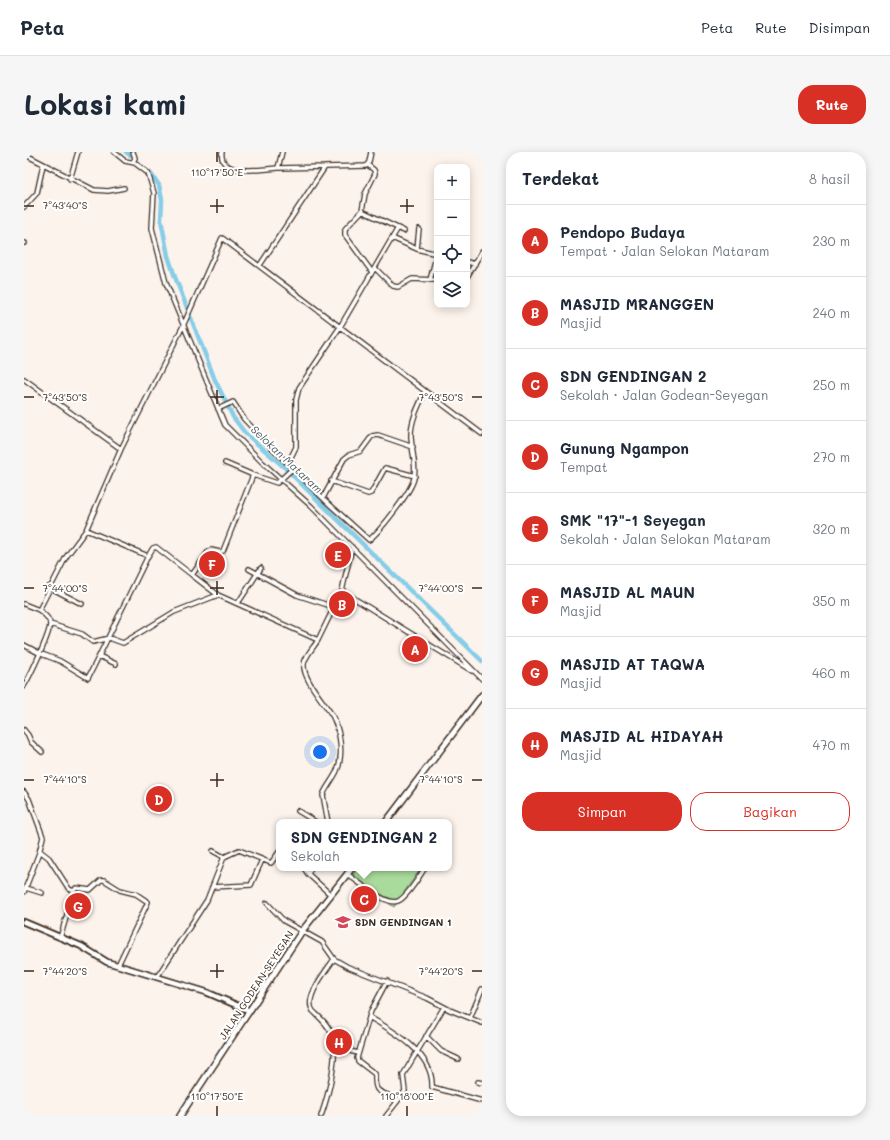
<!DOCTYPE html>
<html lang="id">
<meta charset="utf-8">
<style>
:root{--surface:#fff;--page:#f6f6f7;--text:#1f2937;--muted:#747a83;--line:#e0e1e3;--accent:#d93025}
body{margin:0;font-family:Mali,sans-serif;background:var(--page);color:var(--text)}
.controls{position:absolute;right:12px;top:12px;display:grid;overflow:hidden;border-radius:8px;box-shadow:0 2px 10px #0003}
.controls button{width:36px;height:36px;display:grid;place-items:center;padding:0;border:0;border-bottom:1px solid var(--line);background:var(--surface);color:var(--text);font:20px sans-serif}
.you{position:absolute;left:296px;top:600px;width:14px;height:14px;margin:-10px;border:3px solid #fff;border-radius:50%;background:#1a73e8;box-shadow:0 0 0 6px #1a73e833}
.badge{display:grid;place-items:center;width:26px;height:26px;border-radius:50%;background:var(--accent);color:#fff;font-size:13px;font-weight:700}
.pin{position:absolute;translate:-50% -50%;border:2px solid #fff;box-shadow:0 1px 4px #0006}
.popup{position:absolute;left:252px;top:667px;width:176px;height:52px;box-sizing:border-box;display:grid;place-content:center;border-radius:8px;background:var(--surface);filter:drop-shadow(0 1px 3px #0005);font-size:13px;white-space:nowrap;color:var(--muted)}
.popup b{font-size:15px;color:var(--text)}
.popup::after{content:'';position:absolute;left:50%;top:100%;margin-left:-8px;border:8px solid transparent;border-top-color:var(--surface)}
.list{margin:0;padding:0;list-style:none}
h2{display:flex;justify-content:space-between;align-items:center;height:52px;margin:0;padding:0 16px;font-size:17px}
h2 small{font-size:13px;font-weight:400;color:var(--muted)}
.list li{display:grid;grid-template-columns:26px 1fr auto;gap:12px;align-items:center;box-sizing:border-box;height:72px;padding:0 16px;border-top:1px solid var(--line)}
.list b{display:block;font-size:15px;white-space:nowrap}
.list p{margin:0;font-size:13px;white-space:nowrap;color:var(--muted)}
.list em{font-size:13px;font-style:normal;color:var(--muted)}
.actions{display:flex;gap:8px;padding:12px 16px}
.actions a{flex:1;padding:9px 0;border:1px solid var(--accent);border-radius:16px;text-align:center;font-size:14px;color:var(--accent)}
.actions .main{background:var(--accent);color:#fff}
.icon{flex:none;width:22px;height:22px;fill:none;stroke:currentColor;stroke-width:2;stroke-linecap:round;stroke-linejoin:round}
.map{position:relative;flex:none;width:458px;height:964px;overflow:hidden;border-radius:16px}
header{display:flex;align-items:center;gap:24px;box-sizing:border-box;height:56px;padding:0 20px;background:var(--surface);border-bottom:1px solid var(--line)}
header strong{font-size:19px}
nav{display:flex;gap:22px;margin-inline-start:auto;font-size:14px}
.intro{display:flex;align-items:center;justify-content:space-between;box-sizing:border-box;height:96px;padding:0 24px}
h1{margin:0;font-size:28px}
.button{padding:10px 18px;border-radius:16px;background:var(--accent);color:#fff;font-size:14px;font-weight:700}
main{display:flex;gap:24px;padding:0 24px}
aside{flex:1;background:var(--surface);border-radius:16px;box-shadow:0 2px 10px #0003}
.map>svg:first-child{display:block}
.green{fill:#a9db9c;stroke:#72825d}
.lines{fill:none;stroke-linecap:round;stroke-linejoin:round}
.canal{stroke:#86cde8;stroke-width:4.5}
.minor-casing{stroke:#3b2a1e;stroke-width:6}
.tertiary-casing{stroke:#3b2a1e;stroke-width:8}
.secondary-casing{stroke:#3b2a1e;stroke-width:8}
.minor{stroke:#fff;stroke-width:3.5}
.tertiary{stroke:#fff;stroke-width:4.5}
.secondary{stroke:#fff;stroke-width:5}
.ticks{fill:none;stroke:#3b2a1e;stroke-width:1.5}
.labels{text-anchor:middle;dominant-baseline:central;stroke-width:4;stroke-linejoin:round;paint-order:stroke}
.poi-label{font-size:10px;font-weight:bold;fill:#3b2a1e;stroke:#fff;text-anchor:start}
.street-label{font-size:10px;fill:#3b2a1e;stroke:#fff}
.water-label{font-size:11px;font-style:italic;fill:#525b5b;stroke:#fff}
.ticks-label{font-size:10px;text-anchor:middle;fill:#3b2a1e;stroke:#fff;stroke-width:4;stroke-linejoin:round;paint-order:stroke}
</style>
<header>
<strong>Peta</strong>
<nav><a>Peta</a><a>Rute</a><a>Disimpan</a></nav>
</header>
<div class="intro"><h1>Lokasi kami</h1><a class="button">Rute</a></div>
<main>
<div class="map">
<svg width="458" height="964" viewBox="0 0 458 964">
<rect width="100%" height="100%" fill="#fcf3ec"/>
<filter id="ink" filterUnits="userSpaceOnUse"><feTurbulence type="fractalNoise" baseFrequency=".025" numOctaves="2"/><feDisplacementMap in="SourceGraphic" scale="8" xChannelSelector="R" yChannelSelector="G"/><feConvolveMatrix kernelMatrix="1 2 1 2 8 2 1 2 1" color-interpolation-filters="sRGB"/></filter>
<g filter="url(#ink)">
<path class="green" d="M 334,716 L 397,716 L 370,755 L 327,725 Z"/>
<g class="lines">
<path class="canal" d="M 102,0 L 106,3
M 127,22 L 135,33 L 138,48 L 137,68 L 144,104 L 151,125 L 191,228 L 209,265 L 221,281 L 259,314 L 458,509"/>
<defs>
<path id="minor" d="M 90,0 L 101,9 L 111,11 L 124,21 L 130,41 L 128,76 L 142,131 L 201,273 L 239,311 L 287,354 L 458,527
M 109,0 L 111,6 L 109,10
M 198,0 C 194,25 238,17 254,16
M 0,2 L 70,38 L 84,39 L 100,36
M 344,13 L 350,18 L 351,22 L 341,42 L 338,59 L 321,77 L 321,83 L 348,120
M 301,15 L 342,14 L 345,10 L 347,0
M 46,27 L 54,0
M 0,55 L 13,41 L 19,13
M 338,59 L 380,79
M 395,77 L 393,97 L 413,102
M 368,86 L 393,97
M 0,91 L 1,91
M 443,110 L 451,112
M 236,113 L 301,15 L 254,16 L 258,0
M 351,116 L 369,134 L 374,135 L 388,127 L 413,128
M 443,125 L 458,99
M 406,128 L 413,101
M 0,227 L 97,297
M 194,257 L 209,250 L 220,267 L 240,288 L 304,351 L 345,388 C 356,379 388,339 390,326 C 393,311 387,298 387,283 C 387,268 395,253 401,240
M 201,311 L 229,323
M 307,329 L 344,342 L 347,341 L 361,316 L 391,324
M 299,346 L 320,307 L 325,303 L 337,299 L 348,284 L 354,283 L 389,295
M 62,378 L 124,404 L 129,396 L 132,395 L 168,423
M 328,395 L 318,439 L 294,488 L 194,443 L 168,423 L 184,400 L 187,398 L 196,400 L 199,399 L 229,323 L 253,331 L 268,317 L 267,305 L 272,295 L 272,248 L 275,236 L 316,175 L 374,76
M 225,417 L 273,443 L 310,455
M 25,435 L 58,452
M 318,439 L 448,519
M 214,451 L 237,416
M 0,452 L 15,458
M 26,472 L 58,482 L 69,490 L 85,486 L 99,491 L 150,460 L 194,443
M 294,488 C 290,495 281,504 280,512 C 278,527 302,552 309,565 C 315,577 318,594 316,607 C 315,622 304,631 299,643 L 304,670
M 0,493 L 15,501 L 36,509 L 64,526 L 75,504
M 92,512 L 75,504 L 124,404
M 0,534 C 6,524 26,482 26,472 C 26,466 19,461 15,458 L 42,405 L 62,378 L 97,297 L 159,174 L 198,86 L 458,282
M 0,578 L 4,583 L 7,590 L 18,600
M 0,640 L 5,647 L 19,685 L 15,701 L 0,740
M 274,659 L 292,670
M 16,699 L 25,706 L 45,737 L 50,739 L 52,736 L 66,738 L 77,728 L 80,728 L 96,738 L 112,742 L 124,750 L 94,813
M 189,699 L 200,705
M 280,716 L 284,722 L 307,743
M 284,722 L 287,716
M 323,722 C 334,729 365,757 376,748 C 386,741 394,726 401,716
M 188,735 L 227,733 L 238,708
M 2,736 L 18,741
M 243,751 L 260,769 L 298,790 L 310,807 L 324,815 L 403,846 L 426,858 L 458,871
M 36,786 L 50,739
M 133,825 L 183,748 L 200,705 L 215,698 L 247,711 L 255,700
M 345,865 C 371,880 410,902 408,935 L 458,949
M 446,866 L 458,837
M 402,884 L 417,899 L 434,907
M 310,895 L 334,901
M 454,930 L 458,931
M 373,950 L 381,939 L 379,923 L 420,855
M 297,964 C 304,944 315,904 308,883 C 305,873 296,866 289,859 C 279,846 303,818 310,807
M 362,964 L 373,950 C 360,935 350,948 351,922 L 334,909 L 333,906 L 347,859 L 363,829"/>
<path id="tertiary" d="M 0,770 L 57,794 L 83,810 L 182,840 L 226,859"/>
<path id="secondary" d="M 362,670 L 458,543
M 156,964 L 278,779 L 328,716"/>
</defs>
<use href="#minor" class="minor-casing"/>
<use href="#tertiary" class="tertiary-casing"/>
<use href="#secondary" class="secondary-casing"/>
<use href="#minor" class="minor"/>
<use href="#tertiary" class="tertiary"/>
<use href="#secondary" class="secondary"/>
</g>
</g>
<path class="ticks" d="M 193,0 L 193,10M 193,47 L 193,61M 383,47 L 383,61M 0,54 L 10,54M 186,54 L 200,54M 376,54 L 390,54M 193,238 L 193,252M 0,245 L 10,245M 186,245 L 200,245M 448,245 L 458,245M 193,429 L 193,443M 0,436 L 10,436M 186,436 L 200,436M 448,436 L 458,436M 193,621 L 193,635M 0,628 L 10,628M 186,628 L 200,628M 448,628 L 458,628M 193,812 L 193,826M 0,819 L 10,819M 186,819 L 200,819M 448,819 L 458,819M 193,954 L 193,964M 383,954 L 383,964"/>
<defs>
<symbol id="school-bare" viewBox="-9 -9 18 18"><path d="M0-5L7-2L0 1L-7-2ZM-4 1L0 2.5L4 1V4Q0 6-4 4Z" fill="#d1495b" stroke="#fff" stroke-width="2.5" paint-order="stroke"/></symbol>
</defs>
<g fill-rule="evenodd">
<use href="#school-bare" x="308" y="759" width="22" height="22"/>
</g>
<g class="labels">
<g class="poi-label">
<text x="331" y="770">SDN GENDINGAN 1</text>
</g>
<g class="street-label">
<text transform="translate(232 833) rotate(-57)">JALAN GODEAN-SEYEGAN</text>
</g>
<g class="water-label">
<text transform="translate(263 307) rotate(43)">Selokan Mataram</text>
</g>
</g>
<g class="ticks-label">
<text x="193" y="24">110°17'50"E</text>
<text x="41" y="57">7°43'40"S</text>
<text x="41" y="249">7°43'50"S</text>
<text x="417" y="249">7°43'50"S</text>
<text x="41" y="440">7°44'00"S</text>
<text x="417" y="440">7°44'00"S</text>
<text x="41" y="631">7°44'10"S</text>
<text x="417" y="631">7°44'10"S</text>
<text x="41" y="823">7°44'20"S</text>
<text x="417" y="823">7°44'20"S</text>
<text x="193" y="948">110°17'50"E</text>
<text x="383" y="948">110°18'00"E</text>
</g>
</svg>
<div class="controls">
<button>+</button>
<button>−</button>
<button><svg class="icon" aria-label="locate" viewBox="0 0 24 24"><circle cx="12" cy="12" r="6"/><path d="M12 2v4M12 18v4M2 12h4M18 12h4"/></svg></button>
<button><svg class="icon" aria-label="layers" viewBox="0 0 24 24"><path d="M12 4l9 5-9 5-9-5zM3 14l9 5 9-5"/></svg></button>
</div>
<div class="you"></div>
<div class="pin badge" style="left:391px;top:497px">A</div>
<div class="pin badge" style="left:318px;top:452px">B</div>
<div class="pin badge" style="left:340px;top:747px">C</div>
<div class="popup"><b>SDN GENDINGAN 2</b>Sekolah</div>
<div class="pin badge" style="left:135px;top:647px">D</div>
<div class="pin badge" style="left:314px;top:403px">E</div>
<div class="pin badge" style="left:188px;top:412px">F</div>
<div class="pin badge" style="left:54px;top:754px">G</div>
<div class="pin badge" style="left:315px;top:890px">H</div>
</div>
<aside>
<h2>Terdekat<small>8 hasil</small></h2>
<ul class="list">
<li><span class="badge">A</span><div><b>Pendopo Budaya</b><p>Tempat · Jalan Selokan Mataram</p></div><em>230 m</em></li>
<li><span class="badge">B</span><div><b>MASJID MRANGGEN</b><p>Masjid</p></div><em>240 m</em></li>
<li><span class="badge">C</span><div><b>SDN GENDINGAN 2</b><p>Sekolah · Jalan Godean-Seyegan</p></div><em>250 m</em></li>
<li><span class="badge">D</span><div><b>Gunung Ngampon</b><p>Tempat</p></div><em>270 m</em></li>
<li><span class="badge">E</span><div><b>SMK &quot;17&quot;-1 Seyegan</b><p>Sekolah · Jalan Selokan Mataram</p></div><em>320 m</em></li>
<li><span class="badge">F</span><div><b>MASJID AL MAUN</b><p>Masjid</p></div><em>350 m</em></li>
<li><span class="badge">G</span><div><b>MASJID AT TAQWA</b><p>Masjid</p></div><em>460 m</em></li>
<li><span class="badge">H</span><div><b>MASJID AL HIDAYAH</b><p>Masjid</p></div><em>470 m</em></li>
</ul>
<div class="actions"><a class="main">Simpan</a><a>Bagikan</a></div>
</aside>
</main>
